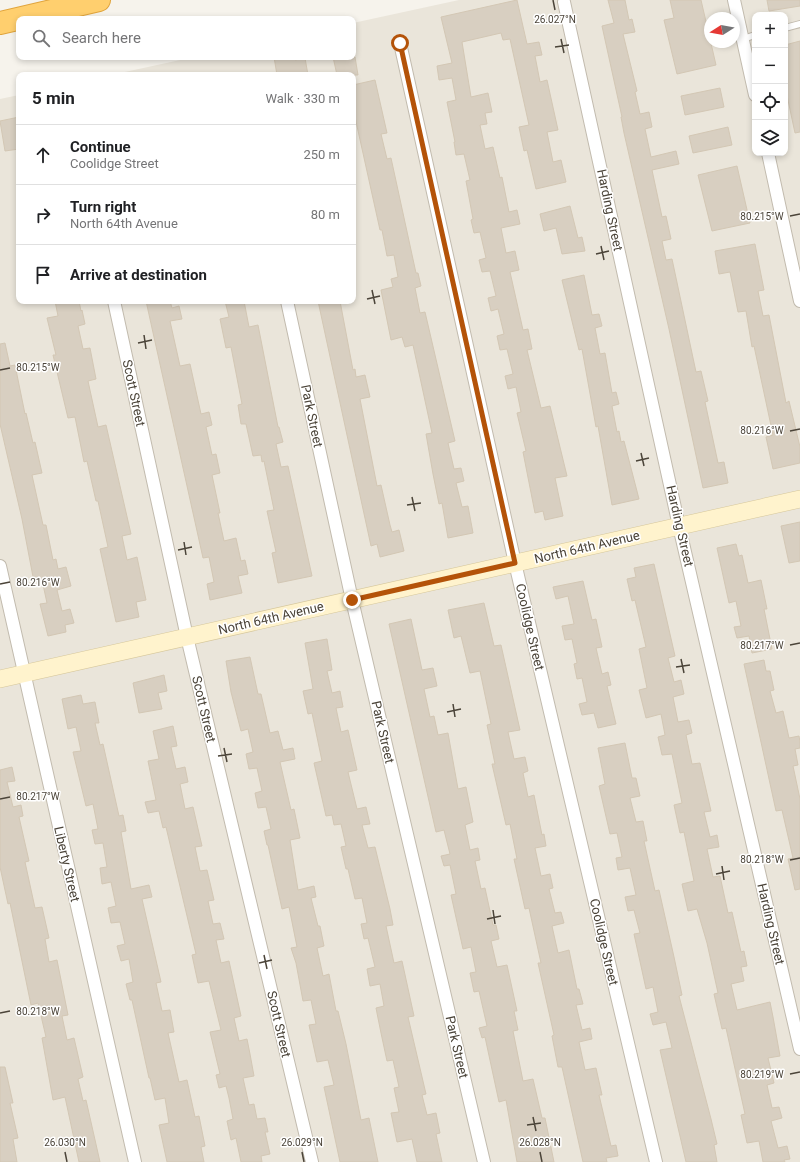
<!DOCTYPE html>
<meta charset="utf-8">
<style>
:root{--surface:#fff;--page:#f2f2f2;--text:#202124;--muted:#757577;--line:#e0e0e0}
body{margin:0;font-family:Roboto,sans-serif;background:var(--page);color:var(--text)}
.controls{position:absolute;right:12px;top:12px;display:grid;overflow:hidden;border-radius:8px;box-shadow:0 2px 6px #0003}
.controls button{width:36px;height:36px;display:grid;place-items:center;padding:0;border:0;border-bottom:1px solid var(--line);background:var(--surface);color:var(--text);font:20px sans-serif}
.compass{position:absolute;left:704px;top:12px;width:36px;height:36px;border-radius:50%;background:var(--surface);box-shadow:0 2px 6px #0003;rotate:259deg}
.stop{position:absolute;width:12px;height:12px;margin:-9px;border:3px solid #b45309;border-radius:50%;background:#fff}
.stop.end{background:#b45309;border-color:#fff;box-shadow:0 1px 4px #0008}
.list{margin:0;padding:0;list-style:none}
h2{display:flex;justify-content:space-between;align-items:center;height:52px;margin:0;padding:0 16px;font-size:17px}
h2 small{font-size:13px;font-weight:400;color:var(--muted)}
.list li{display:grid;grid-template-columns:26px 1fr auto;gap:12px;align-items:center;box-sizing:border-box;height:60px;padding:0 16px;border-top:1px solid var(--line)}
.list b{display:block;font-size:15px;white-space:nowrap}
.list p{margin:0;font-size:13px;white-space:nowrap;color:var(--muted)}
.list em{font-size:13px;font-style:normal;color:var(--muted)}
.icon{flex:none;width:22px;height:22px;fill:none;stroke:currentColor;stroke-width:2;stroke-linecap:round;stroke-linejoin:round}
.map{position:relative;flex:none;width:800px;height:1162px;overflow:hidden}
.search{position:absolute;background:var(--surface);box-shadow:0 2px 6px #0003;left:16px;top:16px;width:340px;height:44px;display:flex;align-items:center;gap:10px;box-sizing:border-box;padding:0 14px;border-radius:8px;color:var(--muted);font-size:15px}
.panel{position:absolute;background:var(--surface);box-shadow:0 2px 6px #0003;left:16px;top:72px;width:340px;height:232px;border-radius:8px}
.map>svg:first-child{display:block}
.residential{fill:#eae5da;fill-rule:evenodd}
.building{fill:#d8cfc1;stroke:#d3c7b4}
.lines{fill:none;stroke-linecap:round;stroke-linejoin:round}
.lane-casing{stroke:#c2bbae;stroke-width:8}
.street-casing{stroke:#c2bbae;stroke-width:14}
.secondary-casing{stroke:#d6c79b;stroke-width:18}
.highway-casing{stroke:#e0a43c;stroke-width:24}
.lane{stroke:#fff;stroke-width:6}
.street{stroke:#fff;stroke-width:12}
.secondary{stroke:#fff3cd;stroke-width:17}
.highway{stroke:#ffcf6e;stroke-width:22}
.route{stroke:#b45309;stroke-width:5}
.ticks{fill:none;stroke:#4b4439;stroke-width:1.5}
.labels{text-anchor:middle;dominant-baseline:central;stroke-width:3;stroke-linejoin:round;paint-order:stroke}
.street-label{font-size:13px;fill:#4b4439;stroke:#fff}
.ticks-label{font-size:10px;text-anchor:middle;fill:#4b4439;stroke:#fff;stroke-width:3;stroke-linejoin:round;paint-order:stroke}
</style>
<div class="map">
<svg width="800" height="1162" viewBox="0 0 800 1162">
<rect width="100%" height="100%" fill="#f6f3ec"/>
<path class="residential" d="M 459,0 L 800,0 L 800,1162 L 0,1162 L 0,99 L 19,95 L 19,301 L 353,301 L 353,75 L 111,75 L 194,57 L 353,57 L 353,23 ZM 755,15 L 785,15 L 785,153 L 755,153 ZM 710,18 L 734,18 L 734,42 L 710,42 Z"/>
<path class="building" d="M 517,0 L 527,44 L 539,42 L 542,55 L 535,56 L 540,82 L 547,80 L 558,130 L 547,132 L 553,162 L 561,160 L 566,182 L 536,189 L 527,150 L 524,151 L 519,127 L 529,125 L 510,39 L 503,40 L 501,33 L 462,42 L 471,97 L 488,93 L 492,112 L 485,113 L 487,124 L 480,125 L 485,149 L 493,147 L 500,178 L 502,177 L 509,212 L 517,210 L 520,224 L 501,228 L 506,253 L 515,251 L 519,270 L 510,272 L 523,330 L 528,329 L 532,349 L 527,350 L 541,408 L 550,406 L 567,476 L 555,478 L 563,516 L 545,520 L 543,511 L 535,513 L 523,452 L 526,451 L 517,413 L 521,412 L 516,387 L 508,389 L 505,376 L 513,374 L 507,349 L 500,350 L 497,336 L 504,334 L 498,309 L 491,311 L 488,298 L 496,296 L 490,271 L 482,272 L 479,260 L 486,258 L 480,232 L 474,233 L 471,220 L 473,219 L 466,181 L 470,180 L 464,154 L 456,155 L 454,142 L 455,142 L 447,102 L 456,100 L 452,78 L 439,80 L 437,66 L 452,63 L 441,17 Z
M 608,0 L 625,0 L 629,20 L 632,19 L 635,32 L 623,34 L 637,91 L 635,92 L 640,114 L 649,112 L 652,127 L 645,129 L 651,157 L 676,151 L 679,164 L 652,170 L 662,217 L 666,216 L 671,239 L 662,241 L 666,260 L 672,259 L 696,372 L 701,371 L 708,401 L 705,402 L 718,463 L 724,462 L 728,483 L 703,488 L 669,329 L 624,133 L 621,117 L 622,117 L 602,26 L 614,23 Z
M 670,0 L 701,0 L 716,65 L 677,74 L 664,20 L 674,18 Z
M 767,0 L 800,0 L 800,6 L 769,11 Z
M 800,41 L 800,132 L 795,133 L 785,86 L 785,45 Z
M 274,57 L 294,57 L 295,60 L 305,58 L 308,75 L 277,75 Z
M 333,57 L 355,57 L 358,75 L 337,75 Z
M 375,80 L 387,133 L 381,134 L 387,159 L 391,158 L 416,273 L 418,273 L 421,286 L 415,288 L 420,313 L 425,312 L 455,441 L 448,443 L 454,469 L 461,468 L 464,481 L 456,483 L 462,507 L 468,506 L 473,533 L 448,538 L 442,503 L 439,504 L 433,474 L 426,434 L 432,433 L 413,345 L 405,347 L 402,337 L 391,340 L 381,290 L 393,287 L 391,279 L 398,277 L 394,255 L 387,256 L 382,230 L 380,230 L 353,108 L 353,85 Z
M 720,88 L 724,107 L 685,115 L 681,96 Z
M 19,117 L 19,149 L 5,151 L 0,121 Z
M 728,127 L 732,145 L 693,153 L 689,136 Z
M 737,166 L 750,223 L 712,231 L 698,175 Z
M 570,206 L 578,238 L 582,237 L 585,251 L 562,254 L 556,228 L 544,231 L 540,214 Z
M 755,244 L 764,290 L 758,291 L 763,316 L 769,315 L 786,403 L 789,401 L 800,447 L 800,463 L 773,469 L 766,437 L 773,435 L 754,346 L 752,347 L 746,311 L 738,312 L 730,272 L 719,274 L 715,251 Z
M 584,275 L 592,315 L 599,314 L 602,326 L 595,328 L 600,354 L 605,353 L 612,393 L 616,392 L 619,404 L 612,406 L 617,432 L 619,431 L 621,442 L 624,441 L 639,499 L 612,505 L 598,426 L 596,427 L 582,349 L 579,350 L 562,280 Z
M 55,301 L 79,301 L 81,311 L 82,310 L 85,324 L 78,326 L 83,349 L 90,348 L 96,379 L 88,381 L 98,427 L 106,425 L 131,534 L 122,536 L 127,560 L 137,557 L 146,600 L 136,602 L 139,617 L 116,622 L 100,549 L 108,547 L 98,501 L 96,501 L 87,461 L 84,462 L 75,417 L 68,418 L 53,355 L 56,355 L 47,318 L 58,316 Z
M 146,301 L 170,301 L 172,308 L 179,306 L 182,319 L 170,321 L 180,366 L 190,364 L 201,414 L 209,412 L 212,425 L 206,427 L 212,455 L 216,454 L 220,473 L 212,475 L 220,513 L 218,513 L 224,541 L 236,538 L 241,561 L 245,560 L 248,574 L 238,576 L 242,593 L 210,600 L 207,584 L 214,582 L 209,557 L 203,558 Z
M 225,301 L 244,301 L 249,327 L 258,325 L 278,427 L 279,427 L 283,442 L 276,444 L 281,467 L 288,466 L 312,576 L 278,583 L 272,553 L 276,552 L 267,511 L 274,510 L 264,461 L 262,462 L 261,455 L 253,456 L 246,424 L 241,424 L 238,405 L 242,404 L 231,347 L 226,348 L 220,319 L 229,317 Z
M 318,301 L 340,301 L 353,370 L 355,369 L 356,377 L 365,375 L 370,397 L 360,399 L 377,486 L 381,485 L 390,525 L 392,532 L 399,530 L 404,551 L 380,557 L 377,544 L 371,546 Z
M 5,343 L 10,366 L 15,365 L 25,414 L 26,413 L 33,443 L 35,442 L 42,473 L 32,475 L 43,525 L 46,525 L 53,560 L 56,559 L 58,569 L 66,567 L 71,586 L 57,590 L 62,611 L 70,609 L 74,623 L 65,625 L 66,632 L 48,636 L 40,604 L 47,603 L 42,580 L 34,582 L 22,519 L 0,424 L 0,344 Z
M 800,522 L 800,561 L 789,563 L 781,526 Z
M 736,544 L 739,556 L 742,555 L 748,583 L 761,580 L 767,609 L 764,609 L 772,649 L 752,653 L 749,636 L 737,638 L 734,627 L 741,626 L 736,601 L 729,603 L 717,548 Z
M 654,564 L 675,656 L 668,658 L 674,682 L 681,680 L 684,694 L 673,697 L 678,722 L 689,720 L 692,733 L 686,735 L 692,764 L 700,763 L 711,811 L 704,812 L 710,837 L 717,835 L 719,847 L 707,849 L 713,877 L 720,876 L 728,913 L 732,912 L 741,952 L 744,951 L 747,966 L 741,967 L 744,981 L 731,984 L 737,1010 L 770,1002 L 773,1017 L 780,1056 L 768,1058 L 774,1083 L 767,1085 L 772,1108 L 779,1107 L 782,1118 L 771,1121 L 778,1148 L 787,1146 L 790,1159 L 784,1160 L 785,1162 L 763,1162 L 759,1141 L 747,1143 L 741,1115 L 745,1114 L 726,1028 L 722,1029 L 714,994 L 718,993 L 707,943 L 697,909 L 688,911 L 682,884 L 694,881 L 684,832 L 680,833 L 674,805 L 682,803 L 672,754 L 662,755 L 658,737 L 665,735 L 661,714 L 646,718 L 639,690 L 647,688 L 639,649 L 646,647 L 635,600 L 632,601 L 627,579 L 636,577 L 634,568 Z
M 583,581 L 592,620 L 596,619 L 602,647 L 596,648 L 602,674 L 608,672 L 611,685 L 607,686 L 616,724 L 598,728 L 594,713 L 582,715 L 579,704 L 587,702 L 582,678 L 577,679 L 574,664 L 577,663 L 572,639 L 565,640 L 562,626 L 574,624 L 568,596 L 556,599 L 553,587 Z
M 484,603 L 494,646 L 501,645 L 520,730 L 508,732 L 514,759 L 525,757 L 528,771 L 523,773 L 528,797 L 534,795 L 542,835 L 544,834 L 546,846 L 535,848 L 541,876 L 550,874 L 553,888 L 549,889 L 555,913 L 561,912 L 564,923 L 552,926 L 558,953 L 569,950 L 577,989 L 579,989 L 583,1004 L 576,1005 L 582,1030 L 590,1028 L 592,1039 L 579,1042 L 585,1070 L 596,1068 L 602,1095 L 599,1095 L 611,1146 L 616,1145 L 618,1156 L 606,1158 L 607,1162 L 583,1162 L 562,1067 L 558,1067 L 552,1036 L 554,1035 L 538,963 L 541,963 L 529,908 L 525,909 L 514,859 L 517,859 L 510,824 L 506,825 L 492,764 L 495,764 L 487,725 L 491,724 L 480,671 L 470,673 L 461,636 L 454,638 L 448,610 Z
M 411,619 L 422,670 L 433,668 L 437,686 L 424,689 L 430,717 L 434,716 L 438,735 L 448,733 L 458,789 L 466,787 L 473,822 L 465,825 L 470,850 L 478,848 L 480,860 L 475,861 L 481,889 L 485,888 L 493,925 L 496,925 L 499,939 L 491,941 L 497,967 L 507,965 L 517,1011 L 514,1011 L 518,1030 L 513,1031 L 523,1081 L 533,1079 L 542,1118 L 545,1118 L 554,1162 L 517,1162 L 506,1100 L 499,1102 L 485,1037 L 482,1038 L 479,1028 L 487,1026 L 479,991 L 474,992 L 470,973 L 476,972 L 471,947 L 463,949 L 451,895 L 456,894 L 450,865 L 444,866 L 441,856 L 450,854 L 444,830 L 436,832 L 389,624 Z
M 327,639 L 332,670 L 327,671 L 332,693 L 340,691 L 343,707 L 336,708 L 341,732 L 348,730 L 357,770 L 348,772 L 357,809 L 366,807 L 370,824 L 362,825 L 368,848 L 375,847 L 390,909 L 393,925 L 386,926 L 394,963 L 402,961 L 414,1016 L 408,1017 L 426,1094 L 422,1095 L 427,1115 L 436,1113 L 440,1133 L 436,1134 L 442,1162 L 417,1162 L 412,1139 L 397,1142 L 391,1113 L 399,1112 L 394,1088 L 399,1087 L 393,1060 L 387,1061 L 381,1033 L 376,1008 L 384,1006 L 380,984 L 370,986 L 367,969 L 375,967 L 368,938 L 364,939 L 361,924 L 367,923 L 362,898 L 355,899 L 348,869 L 346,869 L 341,847 L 346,846 L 341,824 L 334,825 L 332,815 L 326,816 L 314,763 L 322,761 L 312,713 L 308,714 L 303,691 L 313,689 L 305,643 Z
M 250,657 L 258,694 L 261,694 L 270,733 L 278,731 L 283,750 L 293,748 L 295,759 L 280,762 L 291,810 L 294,809 L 300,838 L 290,840 L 298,890 L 314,886 L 316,897 L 311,898 L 318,926 L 320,926 L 324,946 L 317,948 L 323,976 L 329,974 L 336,1011 L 338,1011 L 346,1044 L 361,1120 L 369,1118 L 378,1162 L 340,1162 L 324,1087 L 334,1085 L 328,1060 L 317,1062 L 309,1025 L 316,1024 L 311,1000 L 303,1001 L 296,963 L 291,948 L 297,947 L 289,907 L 282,909 L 268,845 L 267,845 L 264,831 L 271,829 L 266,807 L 258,808 L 255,793 L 262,791 L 257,768 L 249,769 L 246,754 L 253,752 L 248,729 L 241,731 L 231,692 L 226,661 Z
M 764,660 L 766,671 L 770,671 L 774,690 L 770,691 L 776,713 L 783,711 L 789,738 L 799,736 L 800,742 L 800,748 L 795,749 L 798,765 L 793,766 L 800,799 L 800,889 L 795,890 L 788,859 L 793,858 L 782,810 L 776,811 L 744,664 Z
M 164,675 L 167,691 L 158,693 L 162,709 L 139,713 L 133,683 Z
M 81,695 L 83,704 L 95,702 L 99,723 L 95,723 L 100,745 L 103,744 L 119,816 L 123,815 L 126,831 L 121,832 L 131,889 L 149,885 L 152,897 L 142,899 L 161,982 L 156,983 L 162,1011 L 170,1010 L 174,1032 L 168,1033 L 179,1082 L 187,1080 L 195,1117 L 199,1116 L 205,1146 L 201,1147 L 204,1162 L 167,1162 L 159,1125 L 169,1123 L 165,1098 L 155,1100 L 150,1078 L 149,1078 L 132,1000 L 130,1000 L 126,984 L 133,982 L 129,959 L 121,961 L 117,946 L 125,944 L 120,922 L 111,923 L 108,908 L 116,906 L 111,882 L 102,884 L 100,868 L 107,867 L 103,843 L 95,844 L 92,830 L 98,829 L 93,804 L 86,806 L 73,752 L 81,751 L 76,727 L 68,729 L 62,699 Z
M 173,726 L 177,746 L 171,747 L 176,769 L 185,767 L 188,782 L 180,784 L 185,809 L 193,807 L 202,846 L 195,847 L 200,871 L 207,870 L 214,900 L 208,901 L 213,924 L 220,923 L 224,939 L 216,940 L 221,963 L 229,961 L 241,1016 L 234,1018 L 239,1041 L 247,1039 L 250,1054 L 254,1076 L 243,1078 L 249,1105 L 254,1104 L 257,1119 L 265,1118 L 268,1132 L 265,1132 L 270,1154 L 261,1156 L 262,1162 L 241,1162 L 236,1138 L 231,1140 L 227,1121 L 233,1119 L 229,1098 L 226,1086 L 219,1088 L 216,1075 L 220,1074 L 210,1032 L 221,1030 L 209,981 L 198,983 L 192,955 L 196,954 L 166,827 L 163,828 L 159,811 L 148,813 L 145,802 L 156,800 L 148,761 L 159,759 L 153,731 Z
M 625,743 L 632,778 L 636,778 L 640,796 L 630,798 L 636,822 L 643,821 L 647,841 L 644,841 L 655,891 L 659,890 L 674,957 L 682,995 L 679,996 L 711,1119 L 717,1144 L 714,1145 L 717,1162 L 686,1162 L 660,1050 L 672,1048 L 666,1022 L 653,1025 L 650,1014 L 658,1012 L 653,987 L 646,989 L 634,934 L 640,933 L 634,910 L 628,911 L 625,897 L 636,895 L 630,868 L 618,870 L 616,858 L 622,857 L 617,833 L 610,834 L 599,786 L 605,784 L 598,748 Z
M 12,767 L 15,781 L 7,782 L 13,807 L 21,805 L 23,816 L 19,817 L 29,861 L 25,862 L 35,908 L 42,907 L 49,938 L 45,939 L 49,962 L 57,960 L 68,1015 L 62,1016 L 67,1040 L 74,1038 L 83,1077 L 78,1079 L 83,1101 L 86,1100 L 100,1162 L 79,1162 L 65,1097 L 53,1100 L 42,1038 L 46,1037 L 38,1003 L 31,1005 L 10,903 L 8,904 L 0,867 L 0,770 Z
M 0,1067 L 5,1067 L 13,1103 L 10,1103 L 18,1138 L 13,1139 L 17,1162 L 0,1162 Z"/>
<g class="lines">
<defs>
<path id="lane" d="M 785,28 L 800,24
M 743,39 L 755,35"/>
<path id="street" d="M 734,0 L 755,95
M 564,2 L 679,526 L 800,1049
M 400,43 L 515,563 L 656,1162
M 768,153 L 800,301
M 114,301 L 187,637 L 312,1162
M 287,301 L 352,600 L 484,1162
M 0,566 L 135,1162"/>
<path id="secondary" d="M 0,679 L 800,499"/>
<path id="highway" d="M 0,23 L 99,0"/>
</defs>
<use href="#lane" class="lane-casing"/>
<use href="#street" class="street-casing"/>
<use href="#secondary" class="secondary-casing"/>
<use href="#highway" class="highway-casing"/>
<use href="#lane" class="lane"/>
<use href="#street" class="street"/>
<use href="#secondary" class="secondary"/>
<use href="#highway" class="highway"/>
</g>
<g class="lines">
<path class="route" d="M 352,600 L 515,563 L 400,43"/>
</g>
<path class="ticks" d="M 553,0 L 555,10M 561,39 L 564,53M 555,47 L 569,45M 790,216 L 800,214M 601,246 L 604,260M 596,254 L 609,251M 372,290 L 375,304M 367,299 L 380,296M 144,335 L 146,349M 138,343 L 152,340M 0,370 L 10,368M 790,431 L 800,429M 641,453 L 644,466M 636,461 L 649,458M 412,497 L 415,511M 407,505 L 421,503M 184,542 L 186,555M 178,550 L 192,547M 0,584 L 10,582M 790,645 L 800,643M 681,659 L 684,673M 676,667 L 690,665M 453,704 L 455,717M 447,712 L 461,709M 224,748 L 227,762M 218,756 L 232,754M 0,799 L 10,797M 790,860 L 800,858M 722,866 L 724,880M 716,874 L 730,871M 493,910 L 495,924M 487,919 L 501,916M 264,955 L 267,969M 259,963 L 272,960M 0,1013 L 10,1011M 790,1074 L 800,1072M 533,1117 L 536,1131M 527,1125 L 541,1123M 65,1152 L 67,1162M 302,1152 L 304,1162M 540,1152 L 542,1162"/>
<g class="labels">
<g class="street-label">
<text transform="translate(610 210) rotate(78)">Harding Street</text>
<text transform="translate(134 393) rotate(78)">Scott Street</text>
<text transform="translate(312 416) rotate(78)">Park Street</text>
<text transform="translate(680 526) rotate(77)">Harding Street</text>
<text transform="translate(587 547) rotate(-13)">North 64th Avenue</text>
<text transform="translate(271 618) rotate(-13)">North 64th Avenue</text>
<text transform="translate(530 627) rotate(77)">Coolidge Street</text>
<text transform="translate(204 709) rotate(77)">Scott Street</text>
<text transform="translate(383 732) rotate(77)">Park Street</text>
<text transform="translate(67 864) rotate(77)">Liberty Street</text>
<text transform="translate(771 924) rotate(77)">Harding Street</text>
<text transform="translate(604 942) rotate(77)">Coolidge Street</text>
<text transform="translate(279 1024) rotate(77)">Scott Street</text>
<text transform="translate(457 1047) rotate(77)">Park Street</text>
</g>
</g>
<g class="ticks-label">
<text x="555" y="23">26.027°N</text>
<text x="762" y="220">80.215°W</text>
<text x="38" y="371">80.215°W</text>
<text x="762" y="434">80.216°W</text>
<text x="38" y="586">80.216°W</text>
<text x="762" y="649">80.217°W</text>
<text x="38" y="800">80.217°W</text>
<text x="762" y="863">80.218°W</text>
<text x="38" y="1015">80.218°W</text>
<text x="762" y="1078">80.219°W</text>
<text x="65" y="1146">26.030°N</text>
<text x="302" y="1146">26.029°N</text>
<text x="540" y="1146">26.028°N</text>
</g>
</svg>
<div class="controls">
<button>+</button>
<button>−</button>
<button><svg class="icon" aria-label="locate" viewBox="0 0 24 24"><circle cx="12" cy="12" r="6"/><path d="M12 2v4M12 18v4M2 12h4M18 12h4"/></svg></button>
<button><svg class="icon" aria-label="layers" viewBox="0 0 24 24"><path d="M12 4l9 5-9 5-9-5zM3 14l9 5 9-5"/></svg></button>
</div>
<svg class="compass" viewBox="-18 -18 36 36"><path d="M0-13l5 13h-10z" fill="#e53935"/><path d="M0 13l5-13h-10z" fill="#757577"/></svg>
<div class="stop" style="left:400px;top:43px"></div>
<div class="stop end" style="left:352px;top:600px"></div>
<div class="search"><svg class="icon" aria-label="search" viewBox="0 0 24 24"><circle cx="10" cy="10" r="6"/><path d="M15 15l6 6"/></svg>Search here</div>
<section class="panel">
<h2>5 min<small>Walk · 330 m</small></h2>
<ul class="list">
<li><svg class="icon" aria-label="ahead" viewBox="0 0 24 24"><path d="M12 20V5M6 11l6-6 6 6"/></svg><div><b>Continue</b><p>Coolidge Street</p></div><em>250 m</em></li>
<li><svg class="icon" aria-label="right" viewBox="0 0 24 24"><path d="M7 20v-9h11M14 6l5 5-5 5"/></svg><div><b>Turn right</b><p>North 64th Avenue</p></div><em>80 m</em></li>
<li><svg class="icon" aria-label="arrive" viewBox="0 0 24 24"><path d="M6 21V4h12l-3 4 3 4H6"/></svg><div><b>Arrive at destination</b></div></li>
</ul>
</section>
</div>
